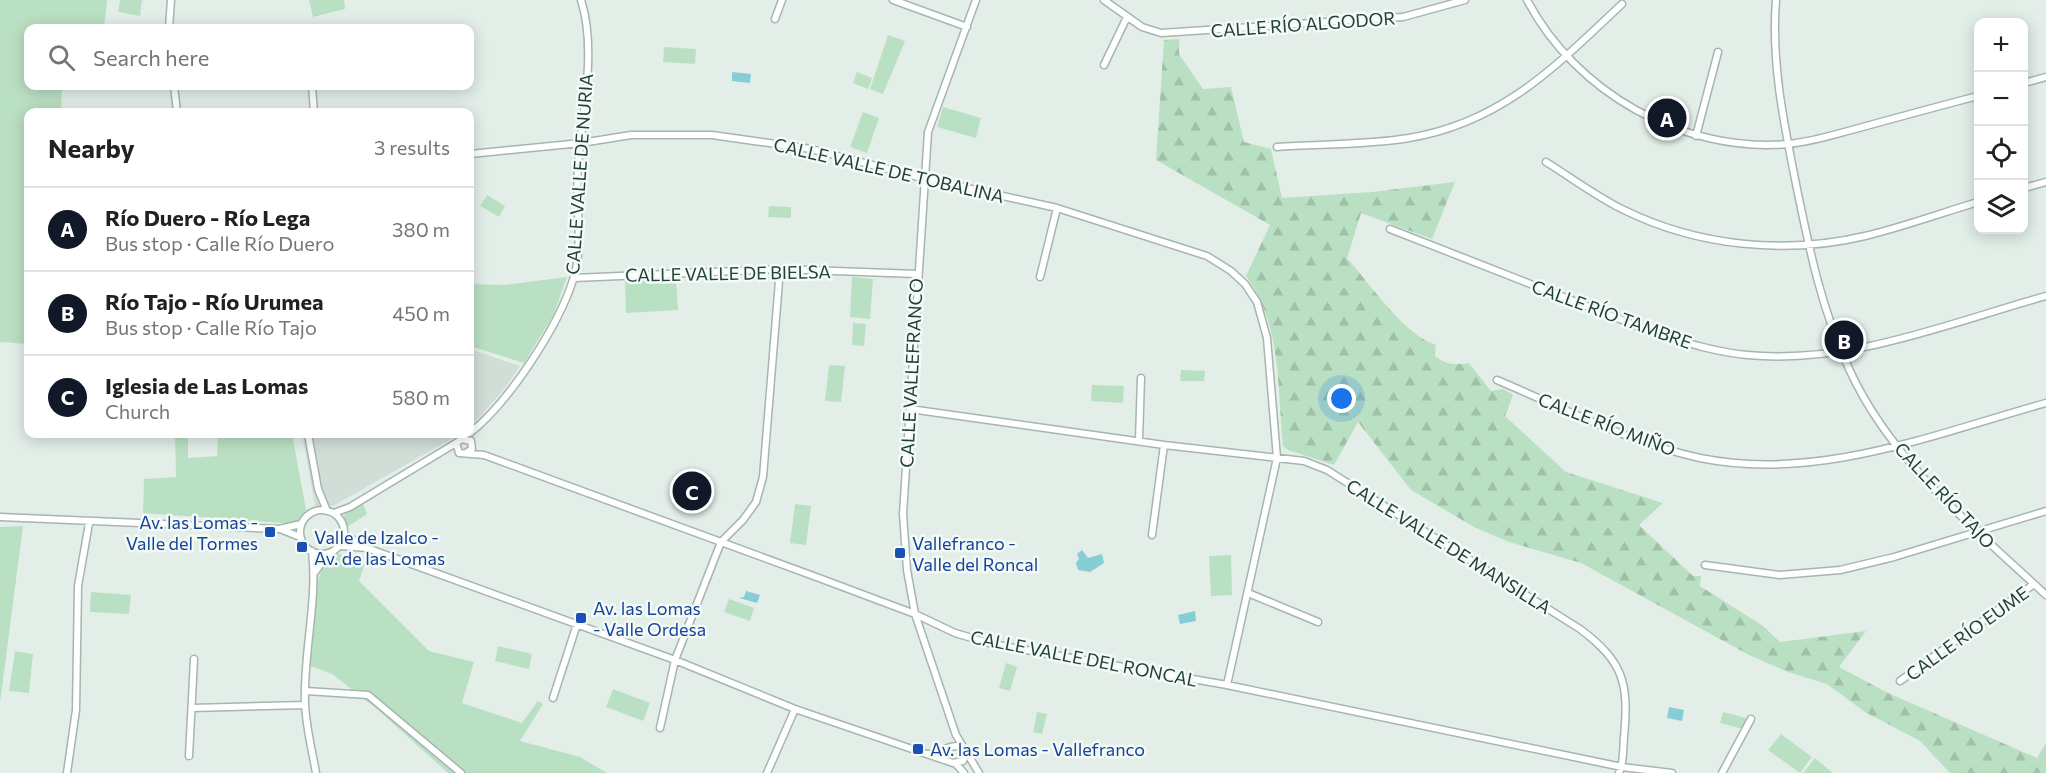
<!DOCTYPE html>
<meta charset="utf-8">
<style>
:root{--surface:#fff;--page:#f6f6f6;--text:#202124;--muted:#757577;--line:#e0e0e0;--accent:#111827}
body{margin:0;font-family:Commissioner,sans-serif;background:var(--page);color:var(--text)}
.controls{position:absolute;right:18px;top:18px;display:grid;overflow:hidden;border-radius:12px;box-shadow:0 3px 15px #0003}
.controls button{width:54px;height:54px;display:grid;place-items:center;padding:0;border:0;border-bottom:2px solid var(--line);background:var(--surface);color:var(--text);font:30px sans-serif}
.you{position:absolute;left:1342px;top:399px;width:21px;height:21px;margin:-15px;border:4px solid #fff;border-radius:50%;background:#1a73e8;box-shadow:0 0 0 9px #1a73e833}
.badge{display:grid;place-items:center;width:39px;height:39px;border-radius:50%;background:var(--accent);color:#fff;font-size:20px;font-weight:700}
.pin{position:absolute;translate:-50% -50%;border:3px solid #fff;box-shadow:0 2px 6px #0006}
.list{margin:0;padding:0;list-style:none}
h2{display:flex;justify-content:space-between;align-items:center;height:78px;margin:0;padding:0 24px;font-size:26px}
h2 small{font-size:20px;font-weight:400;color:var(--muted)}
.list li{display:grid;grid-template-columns:39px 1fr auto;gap:18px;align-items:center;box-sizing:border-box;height:84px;padding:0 24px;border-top:2px solid var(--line)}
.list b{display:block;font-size:22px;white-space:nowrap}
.list p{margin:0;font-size:20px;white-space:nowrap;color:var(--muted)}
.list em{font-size:20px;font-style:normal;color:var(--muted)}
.icon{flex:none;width:33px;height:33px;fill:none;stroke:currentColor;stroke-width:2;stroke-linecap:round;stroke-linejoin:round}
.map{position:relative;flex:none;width:2046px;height:773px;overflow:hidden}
.search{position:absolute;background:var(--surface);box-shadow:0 3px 15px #0003;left:24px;top:24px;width:450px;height:66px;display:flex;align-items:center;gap:15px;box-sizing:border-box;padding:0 21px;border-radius:12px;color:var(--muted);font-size:22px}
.panel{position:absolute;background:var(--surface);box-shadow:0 3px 15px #0003;left:24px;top:108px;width:450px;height:330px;border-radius:12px}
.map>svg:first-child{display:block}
.built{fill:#d1ded7}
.forest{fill:url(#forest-firs)}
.park{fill:#bae0c3}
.water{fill:#87cdd6}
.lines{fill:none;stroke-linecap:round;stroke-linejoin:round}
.street-casing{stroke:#a5b6af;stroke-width:9}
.street{stroke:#fff;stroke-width:6}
.transit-dot{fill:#1a4fb4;stroke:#f4faf6;stroke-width:2}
.labels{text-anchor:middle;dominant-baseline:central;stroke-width:5;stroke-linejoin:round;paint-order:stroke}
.street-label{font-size:18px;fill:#214037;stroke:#f4faf6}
.transit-label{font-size:18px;fill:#164399;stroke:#f4faf6;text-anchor:start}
</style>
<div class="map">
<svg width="2046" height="773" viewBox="0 0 2046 773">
<defs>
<pattern id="forest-firs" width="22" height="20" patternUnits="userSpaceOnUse" patternTransform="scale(1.5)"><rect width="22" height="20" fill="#bae0c3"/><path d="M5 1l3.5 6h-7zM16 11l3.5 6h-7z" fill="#a0c1a8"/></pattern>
</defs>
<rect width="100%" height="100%" fill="#e3eee8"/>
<path class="built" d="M 470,349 L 520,366 L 502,392 L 470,427 Z
M 302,434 L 460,434 L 333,506 L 315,506 Z"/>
<path class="forest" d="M 1179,39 L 1179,54 L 1203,89 L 1231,87 L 1244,142 L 1271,149 L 1282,198 L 1372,192 L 1455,182 L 1432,239 L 1361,213 L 1347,258 C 1370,284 1404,335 1436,345 L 1435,356 C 1445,365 1457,365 1469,363 L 1491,391 L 1503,389 L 1513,395 L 1505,416 L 1566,472 L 1663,503 L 1639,525 L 1693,576 L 1701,576 L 1700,586 L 1763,626 L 1780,642 L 1866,631 L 1839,667 L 1888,693 L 2037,758 L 2046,743 L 2046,773 L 1950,773 L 1920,741 L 1865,712 L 1827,684 L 1788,672 L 1749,655 L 1581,563 L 1509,542 L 1474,527 L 1411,490 L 1358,422 L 1334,465 L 1288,450 L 1283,446 C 1277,388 1282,324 1246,276 L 1270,225 L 1156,160 L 1164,40 Z"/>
<path class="park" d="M 0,0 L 107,0 L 104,28 L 28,28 L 28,86 L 62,86 L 61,112 L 28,112 L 28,344 L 0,342 Z
M 120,0 L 142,0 L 140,16 L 118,12 Z
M 309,0 L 344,0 L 345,9 L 313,17 Z
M 888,35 L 905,41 L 883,94 L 870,89 Z
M 664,47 L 696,49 L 695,64 L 663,62 Z
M 857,72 L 872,78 L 868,89 L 853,83 Z
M 943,107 L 981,118 L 976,138 L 937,127 Z
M 863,112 L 879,118 L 867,153 L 850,147 Z
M 487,195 L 505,206 L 499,217 L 480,206 Z
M 769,206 L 791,207 L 791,218 L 768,217 Z
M 567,277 L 553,316 L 524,363 L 470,346 L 470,284 L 505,285 Z
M 852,277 L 873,279 L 870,319 L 850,317 Z
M 676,278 L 678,310 L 626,313 L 625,281 Z
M 853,323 L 866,324 L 864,346 L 852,345 Z
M 829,365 L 845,366 L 841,402 L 825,401 Z
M 1181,370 L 1205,371 L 1204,381 L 1180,381 Z
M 1092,385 L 1124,386 L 1123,403 L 1091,401 Z
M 175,434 L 188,434 L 188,458 L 217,456 L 218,434 L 292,434 L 306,510 L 297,524 L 143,513 L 144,479 L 176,477 Z
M 363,504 L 367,514 L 347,527 L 343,517 L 346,513 Z
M 795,504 L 811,506 L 806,545 L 790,543 Z
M 23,526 L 0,703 L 0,527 Z
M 337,553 L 365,564 L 359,581 L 429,651 L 474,662 L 462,703 L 522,723 L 538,701 L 543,704 L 520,741 L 580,757 L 607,773 L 448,773 L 377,709 L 332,674 L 302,663 C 307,635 311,566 337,553 Z
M 1231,555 L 1232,595 L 1211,596 L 1209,556 Z
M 91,592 L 131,595 L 129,614 L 90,612 Z
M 729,599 L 754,608 L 750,621 L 724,612 Z
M 498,646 L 532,654 L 529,669 L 495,661 Z
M 15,651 L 33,654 L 29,693 L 9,691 Z
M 1006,663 L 1017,667 L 1010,691 L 999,688 Z
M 613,689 L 650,703 L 643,721 L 606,707 Z
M 1037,712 L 1047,714 L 1042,734 L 1033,732 Z
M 1723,712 L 1746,718 L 1743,729 L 1720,723 Z
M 1781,734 L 1812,757 L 1800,773 L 1768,750 Z
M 1815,758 L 1833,773 L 1803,773 Z"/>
<path class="water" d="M 732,72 L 751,74 L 750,83 L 732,81 Z
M 1082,550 L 1088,558 L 1102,554 L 1104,563 L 1090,572 L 1078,570 L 1076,563 L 1079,559 L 1077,554 Z
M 746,591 L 760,595 L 757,603 L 739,598 L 744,597 Z
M 1195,611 L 1196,621 L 1180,624 L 1178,615 Z
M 1669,707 L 1684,710 L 1682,721 L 1667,718 Z"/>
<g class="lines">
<defs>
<path id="street" d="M 893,0 L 967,27
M 976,0 L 928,132 L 903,514 L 907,570 L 915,614 L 956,735 L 979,773
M 1104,0 L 1142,27 L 1161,33 L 1403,17 L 1465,0
M 1527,0 C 1576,93 1683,153 1788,144 C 1812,142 1836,134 1859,128 C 1899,117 1939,106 1978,96
M 1776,0 C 1771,62 1784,124 1796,184 C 1809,248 1822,312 1850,371 C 1892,462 1974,528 2046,595
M 775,19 L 782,0
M 169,28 L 171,0
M 1104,65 L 1127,17
M 2024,83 L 2046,77
M 174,86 L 177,112
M 312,86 L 314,112
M 1696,136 L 1718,52
M 1277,147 C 1320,144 1366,145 1409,138 C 1502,123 1557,65 1622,4
M 470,154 L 581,143 L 631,135 L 712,135 L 811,149 L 926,179 L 1057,208 L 1207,256 L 1231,271 L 1245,284 L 1257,302 L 1267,338 L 1277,458 L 1227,685
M 1546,162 C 1572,178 1597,197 1624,210 C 1697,246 1785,255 1865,236 C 1903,227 1941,213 1978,202
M 2024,188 L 2046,182
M 1390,229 L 1658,334 C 1687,343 1716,352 1747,355 C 1849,365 1949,323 2046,296
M 1040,277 L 1057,208
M 574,278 L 780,269 L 917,274
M 1497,380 C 1563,408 1630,443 1700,458 C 1818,482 1934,434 2046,403
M 910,409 L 1164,445 L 1304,461 L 1327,470 L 1580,629 C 1624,662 1629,683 1624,737 C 1623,749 1624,762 1619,773
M 470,433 C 509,402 558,327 573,280 C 584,250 575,200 578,167 C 582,115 597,49 581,0
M 308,434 L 318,489 L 327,511
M 1139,440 L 1141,378
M 466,453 L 472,449 L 471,441 L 462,439 L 456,443 L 459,453 L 484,455 L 819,578 L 915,614 L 955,633 L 992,644 L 1227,685 L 1622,767 L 1672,773
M300 532a22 22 0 1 1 44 0a22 22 0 1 1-44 0Z
M 334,513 L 350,507 L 456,443
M 0,517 L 279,529 L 301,524
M 280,529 L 300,537
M 345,535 L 364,546
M 1152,535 L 1164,445
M 341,546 L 367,548 L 675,660 L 795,709 L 953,763 L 963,761 L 966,754
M 312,551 C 318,601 303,653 305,704 C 306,727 312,750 316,773
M 1705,565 L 1780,575 L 1840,570 L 1894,557 L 2046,511
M 315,572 L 328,554
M 1248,593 L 1318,622
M 1900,681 L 2034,584
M 306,691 L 368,695 L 461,773
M 553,698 L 577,624
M 193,708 L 305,705
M 660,728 L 675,660 L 721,542 L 743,520 L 756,502 L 763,477 L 780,269
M 929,754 C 940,752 952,744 962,746
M 189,756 L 194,659
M 956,764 L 964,773
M 67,773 L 76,710 L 78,586 L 89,523
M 767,773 L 795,709
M 1722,773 L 1751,719"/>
</defs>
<use href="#street" class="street-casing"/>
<use href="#street" class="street"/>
</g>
<g class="transit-dot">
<rect x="264" y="526" width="12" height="12" rx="3"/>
<rect x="296" y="541" width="12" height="12" rx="3"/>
<rect x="894" y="547" width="12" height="12" rx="3"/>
<rect x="575" y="612" width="12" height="12" rx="3"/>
<rect x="912" y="743" width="12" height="12" rx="3"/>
</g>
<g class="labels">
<g class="street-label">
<text transform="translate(1303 24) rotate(-4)">CALLE RÍO ALGODOR</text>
<text transform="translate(889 170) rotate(13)">CALLE VALLE DE TOBALINA</text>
<text transform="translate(579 174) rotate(-86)">CALLE VALLE DE NURIA</text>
<text transform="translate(728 273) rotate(-1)">CALLE VALLE DE BIELSA</text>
<text transform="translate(1612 314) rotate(20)">CALLE RÍO TAMBRE</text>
<text transform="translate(911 373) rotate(-87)">CALLE VALLEFRANCO</text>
<text transform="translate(1607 424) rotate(21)">CALLE RÍO MIÑO</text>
<text transform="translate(1945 495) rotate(47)">CALLE RÍO TAJO</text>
<text transform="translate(1449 546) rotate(32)">CALLE VALLE DE MANSILLA</text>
<text transform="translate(1967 633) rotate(-36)">CALLE RÍO EUME</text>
<text transform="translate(1084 658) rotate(11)">CALLE VALLE DEL RONCAL</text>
</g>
<g class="transit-label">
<text x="258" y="522" text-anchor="end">Av. las Lomas -<tspan x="258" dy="21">Valle del Tormes</tspan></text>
<text x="314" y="537">Valle de Izalco -<tspan x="314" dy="21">Av. de las Lomas</tspan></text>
<text x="912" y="543">Vallefranco -<tspan x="912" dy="21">Valle del Roncal</tspan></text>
<text x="593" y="608">Av. las Lomas<tspan x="593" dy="21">- Valle Ordesa</tspan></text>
<text x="930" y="749">Av. las Lomas - Vallefranco</text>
</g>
</g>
</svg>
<div class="controls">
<button>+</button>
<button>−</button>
<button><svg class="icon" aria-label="locate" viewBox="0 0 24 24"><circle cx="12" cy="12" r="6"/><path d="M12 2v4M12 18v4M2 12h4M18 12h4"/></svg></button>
<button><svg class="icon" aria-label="layers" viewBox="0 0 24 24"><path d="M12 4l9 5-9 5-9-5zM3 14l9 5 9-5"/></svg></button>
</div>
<div class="you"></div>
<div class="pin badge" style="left:1667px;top:118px">A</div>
<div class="pin badge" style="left:1844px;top:340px">B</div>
<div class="pin badge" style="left:692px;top:491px">C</div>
<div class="search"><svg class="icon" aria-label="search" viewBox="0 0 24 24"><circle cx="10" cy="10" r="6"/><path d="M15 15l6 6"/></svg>Search here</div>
<section class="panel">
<h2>Nearby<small>3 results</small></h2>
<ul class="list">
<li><span class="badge">A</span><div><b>Río Duero - Río Lega</b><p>Bus stop · Calle Río Duero</p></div><em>380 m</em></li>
<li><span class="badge">B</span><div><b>Río Tajo - Río Urumea</b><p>Bus stop · Calle Río Tajo</p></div><em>450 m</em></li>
<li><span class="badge">C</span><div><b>Iglesia de Las Lomas</b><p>Church</p></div><em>580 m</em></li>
</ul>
</section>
</div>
